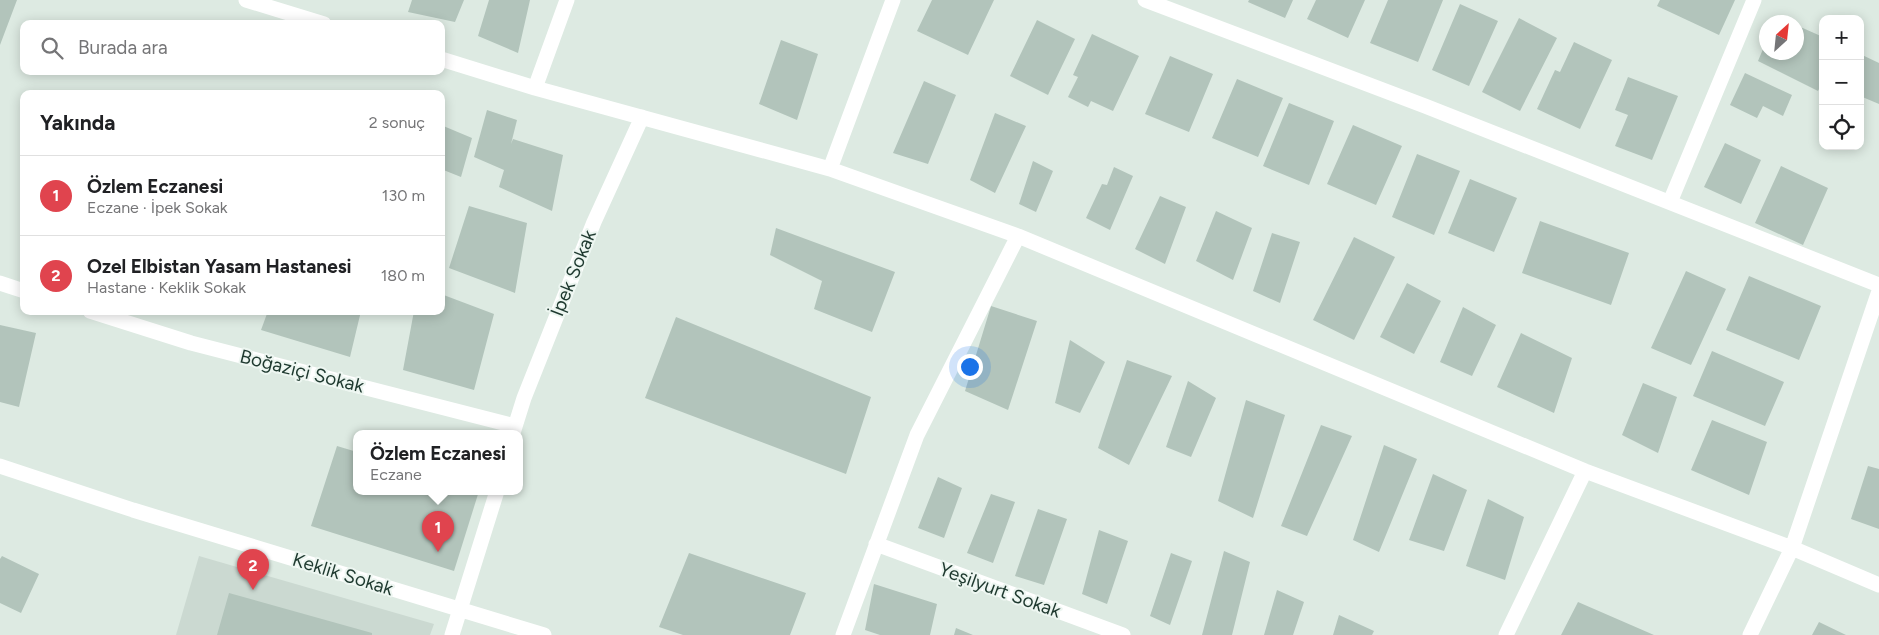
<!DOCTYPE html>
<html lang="tr">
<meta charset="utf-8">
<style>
:root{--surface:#fff;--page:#f2f2f2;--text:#202124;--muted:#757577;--line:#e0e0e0;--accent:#ea580c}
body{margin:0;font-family:Figtree,sans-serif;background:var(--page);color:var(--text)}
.controls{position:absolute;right:15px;top:15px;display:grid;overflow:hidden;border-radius:10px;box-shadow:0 2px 12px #0003}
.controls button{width:45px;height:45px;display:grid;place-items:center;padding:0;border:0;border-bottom:1px solid var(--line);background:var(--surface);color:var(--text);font:25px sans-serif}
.compass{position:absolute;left:1759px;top:15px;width:45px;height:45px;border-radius:50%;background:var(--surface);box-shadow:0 2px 12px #0003;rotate:27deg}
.you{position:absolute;left:969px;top:366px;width:18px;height:18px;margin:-12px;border:4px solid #fff;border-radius:50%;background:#1a73e8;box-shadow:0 0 0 8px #1a73e833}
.badge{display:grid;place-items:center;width:32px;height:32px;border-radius:50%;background:var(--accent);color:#fff;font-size:16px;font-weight:700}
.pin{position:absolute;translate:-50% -41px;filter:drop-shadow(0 1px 2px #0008)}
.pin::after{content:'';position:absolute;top:26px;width:18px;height:15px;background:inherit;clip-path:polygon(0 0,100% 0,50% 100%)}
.popup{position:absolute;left:353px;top:430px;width:170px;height:65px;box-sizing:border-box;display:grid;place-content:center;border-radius:10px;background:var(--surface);filter:drop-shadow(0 1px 4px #0005);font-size:16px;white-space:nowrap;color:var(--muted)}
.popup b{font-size:19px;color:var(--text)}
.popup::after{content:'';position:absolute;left:50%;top:100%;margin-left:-10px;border:10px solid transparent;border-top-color:var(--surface)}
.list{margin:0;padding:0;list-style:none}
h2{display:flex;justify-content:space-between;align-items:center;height:65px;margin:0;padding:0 20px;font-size:21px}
h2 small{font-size:16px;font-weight:400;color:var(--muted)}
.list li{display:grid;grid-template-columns:32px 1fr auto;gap:15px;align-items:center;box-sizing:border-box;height:80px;padding:0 20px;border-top:1px solid var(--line)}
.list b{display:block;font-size:19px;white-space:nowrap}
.list p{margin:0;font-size:16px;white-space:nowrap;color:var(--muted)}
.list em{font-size:16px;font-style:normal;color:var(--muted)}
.icon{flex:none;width:28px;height:28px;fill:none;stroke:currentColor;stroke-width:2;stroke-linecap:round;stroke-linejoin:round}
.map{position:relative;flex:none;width:1879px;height:635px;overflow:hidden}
.search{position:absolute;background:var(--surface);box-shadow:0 2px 12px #0003;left:20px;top:20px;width:425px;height:55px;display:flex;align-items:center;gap:12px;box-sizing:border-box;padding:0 18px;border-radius:10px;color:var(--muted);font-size:19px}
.panel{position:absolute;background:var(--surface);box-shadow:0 2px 12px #0003;left:20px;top:90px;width:425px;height:225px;border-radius:10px}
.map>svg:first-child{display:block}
.built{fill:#cbd9d1}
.building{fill:#b2c4bb}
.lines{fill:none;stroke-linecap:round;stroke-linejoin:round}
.minor{stroke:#fff;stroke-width:15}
.labels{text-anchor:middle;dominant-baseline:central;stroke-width:4;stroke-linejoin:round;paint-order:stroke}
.street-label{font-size:19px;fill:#1e392f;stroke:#edf6f1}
</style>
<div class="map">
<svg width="1879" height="635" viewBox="0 0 1879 635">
<rect width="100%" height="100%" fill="#ddeae2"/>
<path class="built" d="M 199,556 L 434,624 L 430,635 L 176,635 Z"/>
<path class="building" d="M 0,0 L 17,0 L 0,45 Z
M 412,0 L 464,0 L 455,22 L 408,12 Z
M 489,0 L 530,0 L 518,53 L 478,36 Z
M 932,0 L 994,0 L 968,55 L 917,31 Z
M 1249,0 L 1293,0 L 1285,18 L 1248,2 Z
M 1316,0 L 1365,0 L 1348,38 L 1307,19 Z
M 1388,0 L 1443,0 L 1418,62 L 1370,43 Z
M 1660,0 L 1735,0 L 1719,35 L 1657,6 Z
M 1460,4 L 1498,21 L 1469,86 L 1432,70 Z
M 1779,16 L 1792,22 L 1776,22 Z
M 1519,18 L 1557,38 L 1520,111 L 1482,92 Z
M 1037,20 L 1075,39 L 1048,95 L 1010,76 Z
M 1796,25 L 1823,37 L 1823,81 L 1818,91 L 1758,61 L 1766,42 L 1766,52 L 1796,52 Z
M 1092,34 L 1139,56 L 1113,111 L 1091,101 L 1088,107 L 1068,97 L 1078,77 L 1073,75 Z
M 781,40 L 818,54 L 797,120 L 759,104 Z
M 1574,42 L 1612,60 L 1580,129 L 1537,109 L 1555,70 L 1560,72 Z
M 1860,54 L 1879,63 L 1879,104 L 1860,96 Z
M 1170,56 L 1213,74 L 1189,132 L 1145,114 Z
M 1745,73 L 1792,95 L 1783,116 L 1763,106 L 1757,118 L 1730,105 Z
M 1628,77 L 1678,96 L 1652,160 L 1615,146 L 1628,115 L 1615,110 Z
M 1237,79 L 1283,98 L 1258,157 L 1212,138 Z
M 924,81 L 956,95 L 928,164 L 893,153 Z
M 1289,103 L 1334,121 L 1309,185 L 1263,166 Z
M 487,110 L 517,120 L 511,144 L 513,139 L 563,155 L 552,211 L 499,187 L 504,170 L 474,157 Z
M 995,113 L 1026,126 L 995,193 L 970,180 Z
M 441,125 L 472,138 L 461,177 L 441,169 Z
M 1353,125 L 1402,146 L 1376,205 L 1327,184 Z
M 1725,143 L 1761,160 L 1741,204 L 1704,187 Z
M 1417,154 L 1460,171 L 1434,235 L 1392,217 Z
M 1033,161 L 1053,171 L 1036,212 L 1019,204 Z
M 1781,166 L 1828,188 L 1803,245 L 1755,223 Z
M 1114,167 L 1133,176 L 1110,230 L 1086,218 L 1102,184 L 1107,185 Z
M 1470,179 L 1517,198 L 1494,252 L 1448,233 Z
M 1160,196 L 1186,207 L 1165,264 L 1135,249 Z
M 469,206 L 527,223 L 515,293 L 449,268 Z
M 1216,211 L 1252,228 L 1233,280 L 1196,261 Z
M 1540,221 L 1629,253 L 1611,305 L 1522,273 Z
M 776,228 L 895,272 L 872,332 L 814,309 L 822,281 L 770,255 Z
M 1272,233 L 1300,242 L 1280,303 L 1253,291 Z
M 1354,237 L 1395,257 L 1354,340 L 1313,320 Z
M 1686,271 L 1726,289 L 1691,365 L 1651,348 Z
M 1749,276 L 1821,306 L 1799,360 L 1726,330 Z
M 1407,283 L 1441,301 L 1414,354 L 1380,337 Z
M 441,294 L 494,314 L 474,390 L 403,370 L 414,311 L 441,311 Z
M 991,306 L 1037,321 L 1008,410 L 965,391 Z
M 1463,307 L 1496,325 L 1472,376 L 1440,362 Z
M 268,311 L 361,311 L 350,357 L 261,330 Z
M 676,317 L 871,397 L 846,474 L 645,398 Z
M 0,325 L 36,333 L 19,407 L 0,402 Z
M 1521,333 L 1572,358 L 1554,413 L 1497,387 Z
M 1070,340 L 1105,362 L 1080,413 L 1055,403 Z
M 1712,351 L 1784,382 L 1765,426 L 1693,396 Z
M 1127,360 L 1172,376 L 1129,465 L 1098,448 Z
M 1188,381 L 1216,398 L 1191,457 L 1166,447 Z
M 1643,383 L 1677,397 L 1658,453 L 1622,435 Z
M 1246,400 L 1285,415 L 1253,518 L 1218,501 Z
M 1712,420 L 1767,442 L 1749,495 L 1691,470 Z
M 1321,425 L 1352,436 L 1307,536 L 1281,526 Z
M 1384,445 L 1417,459 L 1379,552 L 1353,540 Z
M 337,446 L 357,452 L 357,491 L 479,491 L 454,571 L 311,526 Z
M 1868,466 L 1879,469 L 1879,529 L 1851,519 Z
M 1433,474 L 1467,490 L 1444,551 L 1409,540 Z
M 938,477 L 962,488 L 944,538 L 918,528 Z
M 991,494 L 1015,502 L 993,563 L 967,553 Z
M 1488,499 L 1524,517 L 1505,580 L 1466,566 Z
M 1038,509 L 1067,519 L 1044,585 L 1015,576 Z
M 1099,530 L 1128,541 L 1107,604 L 1082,594 Z
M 1224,551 L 1250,562 L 1232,635 L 1202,635 Z
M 689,553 L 806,593 L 790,635 L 683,635 L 659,627 Z
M 1171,553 L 1192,561 L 1170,625 L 1150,616 Z
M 2,556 L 39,574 L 21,613 L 0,603 L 0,559 Z
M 874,584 L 937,604 L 930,635 L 880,635 L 865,630 Z
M 1277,590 L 1304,602 L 1293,635 L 1264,635 Z
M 229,593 L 372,633 L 372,635 L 217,635 Z
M 1578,602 L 1654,635 L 1561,635 Z
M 1339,615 L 1374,631 L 1372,635 L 1333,635 Z
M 1819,622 L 1846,635 L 1812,635 Z
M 956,628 L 973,635 L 954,635 Z"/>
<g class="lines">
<path class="minor" d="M 246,0 L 324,24
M 1145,0 L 1425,106 L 1879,285
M 441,59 L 535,88 L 830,169 L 1018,236 L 1585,471 L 1792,548 L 1879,585
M 535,88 L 567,0
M 830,169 L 893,0
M 1670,202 L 1754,0
M 0,283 L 24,291
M 90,311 L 191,343 L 515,426
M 513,433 L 524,398 L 594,222 L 642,117
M 0,466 L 133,510 L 544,635
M 876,544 L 1123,635
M 452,635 L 497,491
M 843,635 L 917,435 L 1018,236
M 1506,635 L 1585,471
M 1750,635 L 1792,548 L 1879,291"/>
</g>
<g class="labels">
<g class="street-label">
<text transform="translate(573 273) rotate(-68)">İpek Sokak</text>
<text transform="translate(302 371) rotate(14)">Boğaziçi Sokak</text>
<text transform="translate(343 574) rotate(17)">Keklik Sokak</text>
<text transform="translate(1000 590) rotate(20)">Yeşilyurt Sokak</text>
</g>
</g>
</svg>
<div class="controls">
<button>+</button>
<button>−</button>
<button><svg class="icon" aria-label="locate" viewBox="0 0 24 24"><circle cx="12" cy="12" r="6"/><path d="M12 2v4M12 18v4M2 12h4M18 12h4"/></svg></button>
</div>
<svg class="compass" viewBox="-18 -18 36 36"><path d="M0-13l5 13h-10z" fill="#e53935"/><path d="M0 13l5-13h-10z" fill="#757577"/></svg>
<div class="you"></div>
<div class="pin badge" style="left:438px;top:552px;background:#e0444e">1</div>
<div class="popup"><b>Özlem Eczanesi</b>Eczane</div>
<div class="pin badge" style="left:253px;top:590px;background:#e0444e">2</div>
<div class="search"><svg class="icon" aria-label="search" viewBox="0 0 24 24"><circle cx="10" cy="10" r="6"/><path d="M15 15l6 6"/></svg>Burada ara</div>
<section class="panel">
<h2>Yakında<small>2 sonuç</small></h2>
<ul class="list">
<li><span class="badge" style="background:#e0444e">1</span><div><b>Özlem Eczanesi</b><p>Eczane · İpek Sokak</p></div><em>130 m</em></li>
<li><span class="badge" style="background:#e0444e">2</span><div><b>Ozel Elbistan Yasam Hastanesi</b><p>Hastane · Keklik Sokak</p></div><em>180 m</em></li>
</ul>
</section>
</div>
